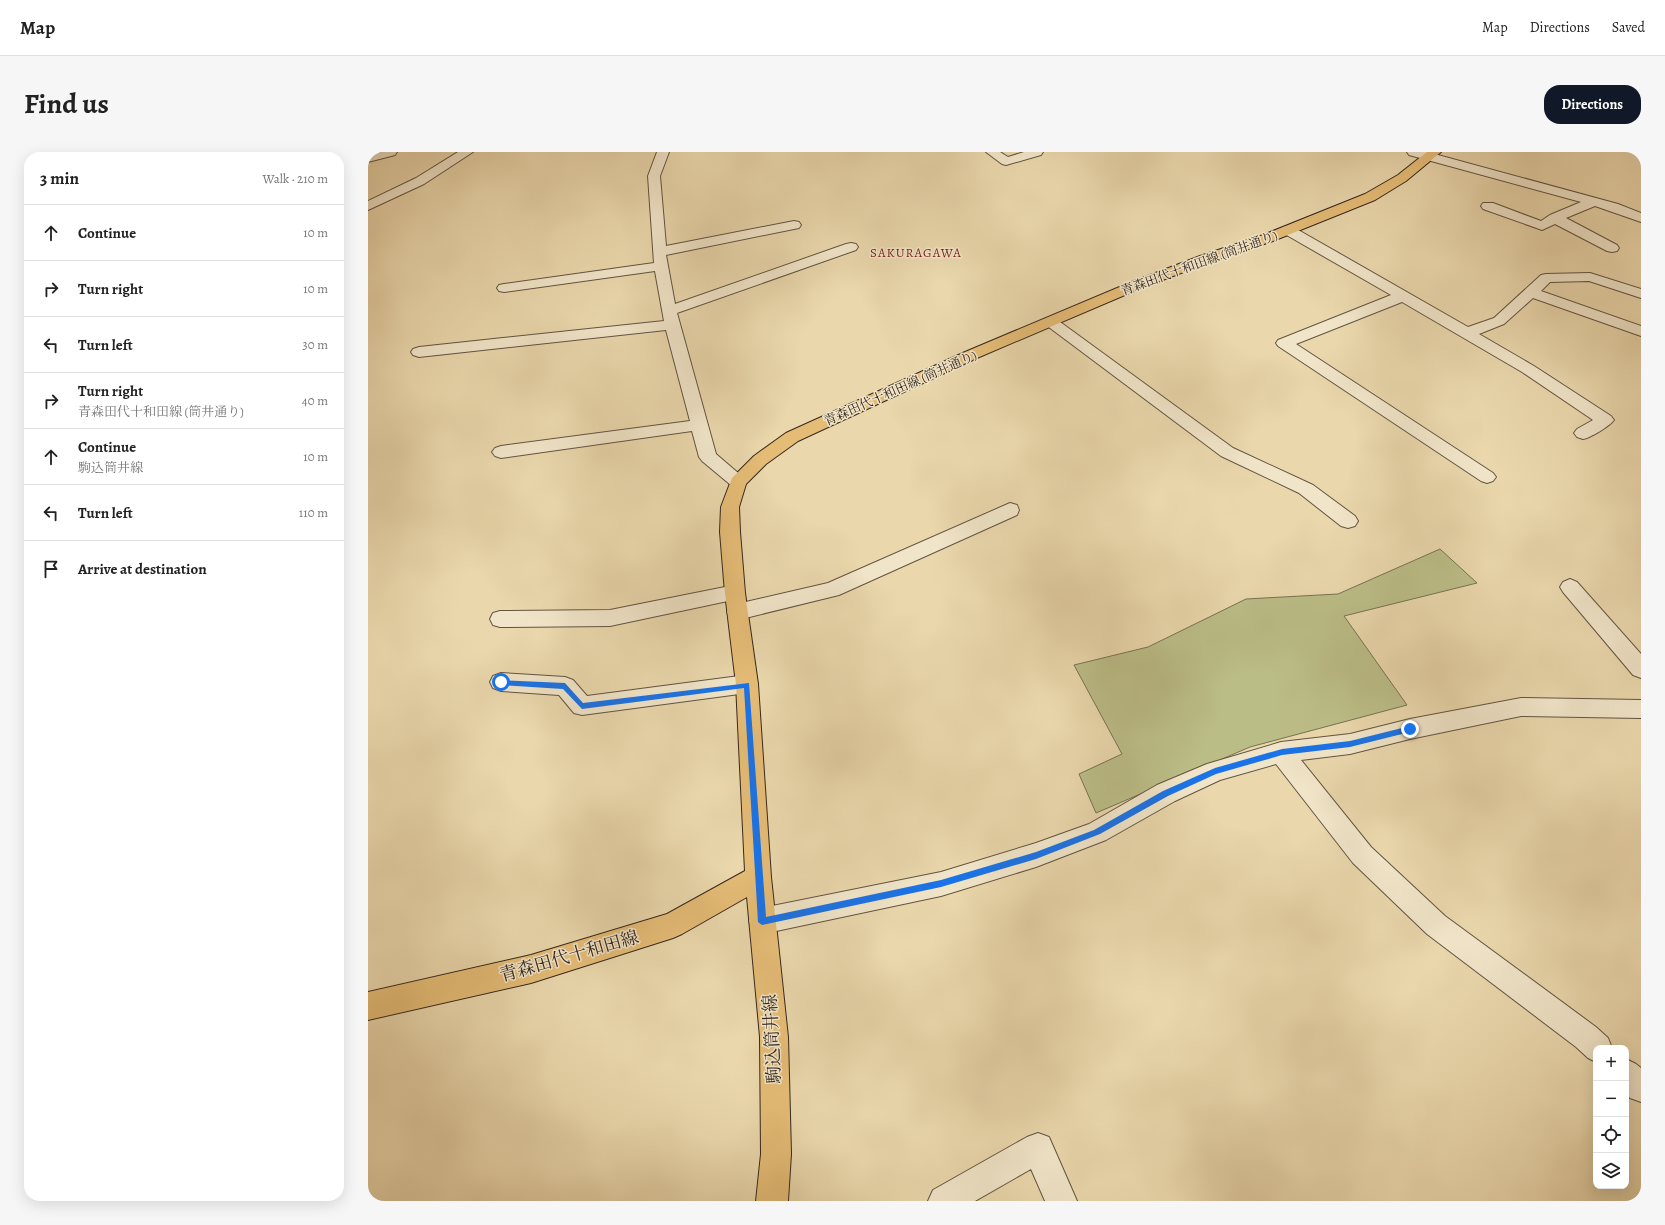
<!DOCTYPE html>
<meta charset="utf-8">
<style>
:root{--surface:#fff;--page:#f6f6f6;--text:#222;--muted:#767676;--line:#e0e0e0;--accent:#111827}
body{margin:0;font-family:Alegreya,"Noto Serif JP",serif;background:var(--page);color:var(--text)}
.controls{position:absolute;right:12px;bottom:12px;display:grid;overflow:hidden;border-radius:8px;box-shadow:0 4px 16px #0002}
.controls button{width:36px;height:36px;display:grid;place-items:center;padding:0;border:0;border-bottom:1px solid var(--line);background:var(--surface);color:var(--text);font:20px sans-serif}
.stop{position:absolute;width:12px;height:12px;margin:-9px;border:3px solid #1a73e8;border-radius:50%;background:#fff}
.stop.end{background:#1a73e8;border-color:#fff;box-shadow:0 1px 4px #0008}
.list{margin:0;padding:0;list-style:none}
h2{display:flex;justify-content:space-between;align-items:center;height:52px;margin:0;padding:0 16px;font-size:17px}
h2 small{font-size:13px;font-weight:400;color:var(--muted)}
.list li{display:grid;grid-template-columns:26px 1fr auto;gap:12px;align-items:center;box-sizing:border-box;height:56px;padding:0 16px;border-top:1px solid var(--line)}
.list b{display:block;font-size:15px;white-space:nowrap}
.list p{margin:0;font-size:13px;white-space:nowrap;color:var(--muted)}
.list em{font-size:13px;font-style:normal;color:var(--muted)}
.icon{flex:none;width:22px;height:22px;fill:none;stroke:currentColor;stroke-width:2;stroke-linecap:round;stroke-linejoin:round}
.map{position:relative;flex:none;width:1273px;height:1049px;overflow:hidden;border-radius:16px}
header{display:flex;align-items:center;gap:24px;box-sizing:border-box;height:56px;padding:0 20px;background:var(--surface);border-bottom:1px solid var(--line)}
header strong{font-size:19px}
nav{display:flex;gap:22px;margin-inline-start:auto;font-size:14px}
.intro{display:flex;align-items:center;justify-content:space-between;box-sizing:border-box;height:96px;padding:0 24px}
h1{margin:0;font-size:28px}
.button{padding:10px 18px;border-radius:16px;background:var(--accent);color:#fff;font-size:14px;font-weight:700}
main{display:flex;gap:24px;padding:0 24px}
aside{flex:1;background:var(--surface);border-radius:16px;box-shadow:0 4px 16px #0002}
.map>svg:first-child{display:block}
.green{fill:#bbbd87;stroke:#787253}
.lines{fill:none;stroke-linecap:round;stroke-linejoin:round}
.minor-casing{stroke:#625442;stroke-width:2}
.major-casing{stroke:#34281f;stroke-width:2}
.minor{fill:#f1e5c9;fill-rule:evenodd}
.major{fill:#e5bc76;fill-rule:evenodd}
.route{fill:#1a73e8}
.labels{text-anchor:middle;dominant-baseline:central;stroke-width:3;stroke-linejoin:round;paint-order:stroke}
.far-neighbourhood-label{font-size:13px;letter-spacing:1px;fill:#7a1f14;stroke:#f1e5c9}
.far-street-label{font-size:13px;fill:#34281f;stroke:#f1e5c9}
.near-street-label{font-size:18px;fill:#34281f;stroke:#f1e5c9}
</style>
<header>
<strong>Map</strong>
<nav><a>Map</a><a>Directions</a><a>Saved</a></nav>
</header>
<div class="intro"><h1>Find us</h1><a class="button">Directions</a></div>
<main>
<aside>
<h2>3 min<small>Walk · 210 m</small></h2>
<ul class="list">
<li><svg class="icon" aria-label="ahead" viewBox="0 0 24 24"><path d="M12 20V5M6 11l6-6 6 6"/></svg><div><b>Continue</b></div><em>10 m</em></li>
<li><svg class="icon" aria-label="right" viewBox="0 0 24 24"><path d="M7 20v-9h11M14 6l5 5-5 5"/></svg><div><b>Turn right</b></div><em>10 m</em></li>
<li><svg class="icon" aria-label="left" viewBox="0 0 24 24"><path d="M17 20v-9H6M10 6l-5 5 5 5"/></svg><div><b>Turn left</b></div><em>30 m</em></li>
<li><svg class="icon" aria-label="right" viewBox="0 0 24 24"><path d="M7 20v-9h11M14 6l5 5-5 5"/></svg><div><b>Turn right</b><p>青森田代十和田線 (筒井通り)</p></div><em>40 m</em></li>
<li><svg class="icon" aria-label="ahead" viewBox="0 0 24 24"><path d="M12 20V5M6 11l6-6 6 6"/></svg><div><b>Continue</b><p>駒込筒井線</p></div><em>10 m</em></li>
<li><svg class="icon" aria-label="left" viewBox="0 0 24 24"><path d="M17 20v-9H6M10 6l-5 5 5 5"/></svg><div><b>Turn left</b></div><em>110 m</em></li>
<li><svg class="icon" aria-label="arrive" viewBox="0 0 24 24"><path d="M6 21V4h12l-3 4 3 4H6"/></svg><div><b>Arrive at destination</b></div></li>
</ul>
</aside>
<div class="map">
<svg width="1273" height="1049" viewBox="0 0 1273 1049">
<rect width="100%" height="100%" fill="#ead7ac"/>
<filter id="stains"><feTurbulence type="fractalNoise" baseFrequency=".005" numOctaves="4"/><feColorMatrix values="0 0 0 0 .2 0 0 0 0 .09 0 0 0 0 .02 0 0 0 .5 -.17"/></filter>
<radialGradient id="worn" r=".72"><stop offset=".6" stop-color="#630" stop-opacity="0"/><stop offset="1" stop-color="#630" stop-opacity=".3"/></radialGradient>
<path class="green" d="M 1072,397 L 1109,431 L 976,464 L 1039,553 L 882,595 L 728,661 L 711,622 L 754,602 L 706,513 L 780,495 L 878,447 L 970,442 Z"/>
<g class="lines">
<defs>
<path id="minor" d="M 9,0 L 29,0 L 27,3 L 0,10 L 0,2 Z
M 90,0 L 105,0 L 56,32 L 0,58 L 0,49 L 48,26 Z
M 289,0 L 301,0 L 292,24 L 298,94 L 426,69 L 431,70 L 433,73 L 431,76 L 426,77 L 298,103 L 307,152 L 478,92 L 483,91 L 488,92 L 490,95 L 488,98 L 309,161 L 348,302 L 376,326 L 379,330 L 376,334 L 370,336 L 364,334 L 334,309 L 331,305 L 324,279 L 133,306 L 127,304 L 124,300 L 127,296 L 133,294 L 322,269 L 298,178 L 51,205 L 45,203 L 43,200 L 45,197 L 51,195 L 296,169 L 287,119 L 136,140 L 131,139 L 129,136 L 131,133 L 136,132 L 286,111 L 280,24 Z
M 618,0 L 632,0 L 640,5 L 656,0 L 675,0 L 673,3 L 638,13 L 634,12 Z
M 1039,0 L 1059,0 L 1250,52 L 1273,61 L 1273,70 L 1227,54 L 1198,66 L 1249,93 L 1251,96 L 1249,99 L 1244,100 L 1239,99 L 1187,72 L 1174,78 L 1115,57 L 1113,54 L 1115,51 L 1125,51 L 1173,69 L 1182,63 L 1213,50 L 1041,3 Z
M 920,74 L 925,75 L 1100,175 L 1126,166 L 1173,123 L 1178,122 L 1222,121 L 1273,137 L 1273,146 L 1221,129 L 1182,130 L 1173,139 L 1273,174 L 1273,184 L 1165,146 L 1136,172 L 1111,182 L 1166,214 L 1243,264 L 1246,268 C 1242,274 1222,286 1215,287 C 1215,287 1209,285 1209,285 L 1206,281 L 1209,277 L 1225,268 L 1154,220 L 1034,150 L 928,192 L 1125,321 L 1128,325 L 1125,329 L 1119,331 L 1113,329 L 910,194 L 908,191 L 910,188 L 1023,143 L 915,81 L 913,78 L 915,75 Z
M 683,165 L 688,167 L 865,296 L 945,333 L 987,364 L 990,369 L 987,374 L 980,376 L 973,374 L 931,341 L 853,304 L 678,173 L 675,170 L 678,167 Z
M 642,351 L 649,353 L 651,358 L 649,363 L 471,443 L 369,468 L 362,466 L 359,460 L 362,454 L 369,452 L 460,431 Z
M 1202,427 L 1209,430 L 1273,502 L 1273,526 L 1265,523 L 1195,440 L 1192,435 L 1195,430 Z
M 367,433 L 374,436 L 377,441 L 374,446 L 242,474 L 132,475 L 125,473 L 122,467 L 125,461 L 132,459 L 242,458 Z
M 133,521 L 197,525 L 205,528 L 219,544 L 379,523 L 387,526 L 390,532 L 387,538 L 379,541 L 214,563 L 206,561 L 191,543 L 133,539 L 125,536 L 122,530 L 125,524 Z
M 1153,546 L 1273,548 L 1273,566 L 1153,564 L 1042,587 L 982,602 L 933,608 L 1003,695 L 1077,764 L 1228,875 L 1240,886 L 1244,896 L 1228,896 L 1228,910 L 1220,906 L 1208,895 L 1059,782 L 985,711 L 908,612 L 852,628 L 807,649 L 738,688 L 668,715 L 573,744 L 394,782 L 385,778 L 381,769 L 385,760 L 394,756 L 573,720 L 668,691 L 721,672 L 789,633 L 839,612 L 913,590 L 982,582 L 1042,567 Z
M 1258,907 L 1268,912 L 1273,916 L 1273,950 L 1262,946 L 1258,942 Z
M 670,981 L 681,985 L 709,1049 L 677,1049 L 663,1017 L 607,1049 L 560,1049 L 565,1038 L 659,985 Z"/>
<path id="major" d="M 1059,0 L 1073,0 L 1038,29 L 1007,48 L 905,89 L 842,110 L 771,137 L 609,206 L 430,289 L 398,312 L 378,332 L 371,355 L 372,380 L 377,441 L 390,532 L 403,725 L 420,885 L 423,1002 L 420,1049 L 388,1049 L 393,1002 L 392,885 L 379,745 L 314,782 L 305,786 L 163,831 L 0,868 L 0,840 L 163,803 L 299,762 L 377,719 L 368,532 L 357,441 L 352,380 L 353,355 L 364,326 L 386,304 L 418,281 L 597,200 L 761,131 L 832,104 L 895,83 L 997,42 L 1030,23 Z"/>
</defs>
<use href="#minor" class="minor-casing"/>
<use href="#major" class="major-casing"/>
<use href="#minor" class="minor"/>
<use href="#major" class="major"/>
</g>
<path class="route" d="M 131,528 L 197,531 L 215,551 L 381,531 L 398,765 L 573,728 L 668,700 L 726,678 L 795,639 L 847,616 L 914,597 L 982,589 L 1042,574 L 1046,577 L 1042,580 L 982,595 L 914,603 L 848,622 L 800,644 L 732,682 L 668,707 L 573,735 L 394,773 L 390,770 L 376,536 L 214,557 L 195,537 L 133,533 L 130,530 Z"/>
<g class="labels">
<g class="far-neighbourhood-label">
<text x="548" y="100">SAKURAGAWA</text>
</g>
<g class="far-street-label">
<text transform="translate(831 111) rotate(-20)">青森田代十和田線 (筒井通り)</text>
<text transform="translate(532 236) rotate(-24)">青森田代十和田線 (筒井通り)</text>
</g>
<g class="near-street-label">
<text transform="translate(201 804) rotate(-16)">青森田代十和田線</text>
<text transform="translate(404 887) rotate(-93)">駒込筒井線</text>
</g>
</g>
<rect width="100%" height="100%" filter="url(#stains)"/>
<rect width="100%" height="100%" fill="url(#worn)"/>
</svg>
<div class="controls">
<button>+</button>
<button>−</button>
<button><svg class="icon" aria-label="locate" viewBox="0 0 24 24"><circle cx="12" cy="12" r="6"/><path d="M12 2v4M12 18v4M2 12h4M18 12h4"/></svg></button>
<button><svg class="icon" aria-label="layers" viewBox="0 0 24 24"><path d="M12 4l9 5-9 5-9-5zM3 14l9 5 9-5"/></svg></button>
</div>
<div class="stop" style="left:133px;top:530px"></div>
<div class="stop end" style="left:1042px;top:577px"></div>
</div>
</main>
